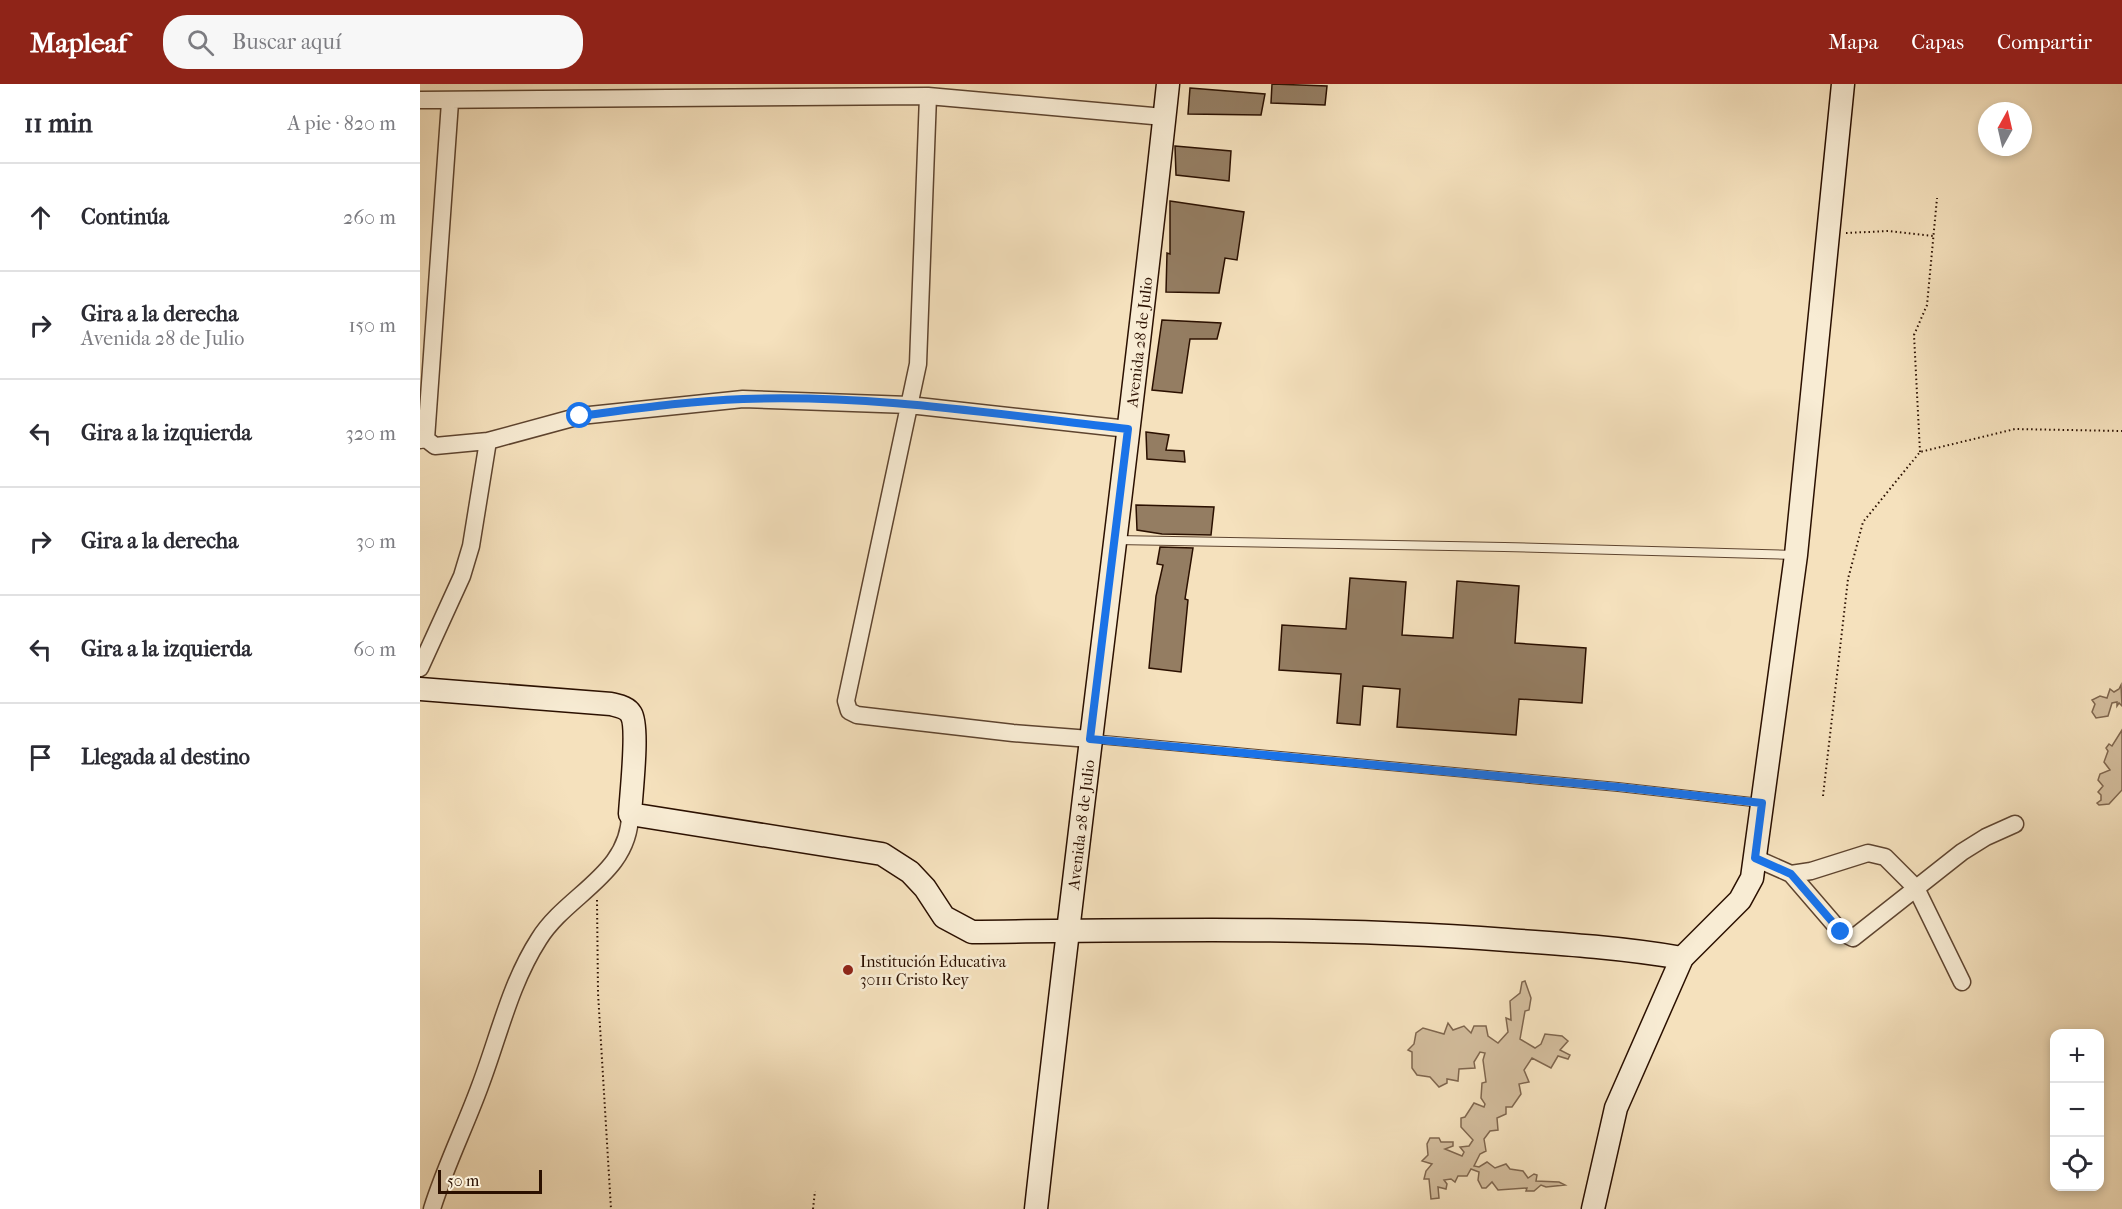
<!DOCTYPE html>
<html lang="es">
<meta charset="utf-8">
<style>
:root{--surface:#fff;--page:#f7f7f7;--text:#2b2b33;--muted:#7c7c81;--line:#e1e1e2;--accent:#8f2418}
body{margin:0;font-family:"IM FELL French Canon",serif;background:var(--page);color:var(--text)}
.controls{position:absolute;right:18px;bottom:18px;display:grid;overflow:hidden;border-radius:12px;box-shadow:0 3px 9px #0003}
.controls button{width:54px;height:54px;display:grid;place-items:center;padding:0;border:0;border-bottom:2px solid var(--line);background:var(--surface);color:var(--text);font:30px sans-serif}
.compass{position:absolute;left:1558px;top:18px;width:54px;height:54px;border-radius:50%;background:var(--surface);box-shadow:0 3px 9px #0003;rotate:8deg}
.scale{position:absolute;left:18px;bottom:15px;width:104px;box-sizing:border-box;padding-left:6px;border:3px solid #2b1000;border-top:0;font-size:16px;line-height:21px;white-space:nowrap;color:#2b1000;-webkit-text-stroke:4px #f8ecd4;paint-order:stroke}
.stop{position:absolute;width:18px;height:18px;margin:-14px;border:4px solid #1a73e8;border-radius:50%;background:#fff}
.stop.end{background:#1a73e8;border-color:#fff;box-shadow:0 2px 6px #0008}
.list{margin:0;padding:0;list-style:none}
h2{display:flex;justify-content:space-between;align-items:center;height:78px;margin:0;padding:0 24px;font-size:26px}
h2 small{font-size:20px;font-weight:400;color:var(--muted)}
.list li{display:grid;grid-template-columns:39px 1fr auto;gap:18px;align-items:center;box-sizing:border-box;height:108px;padding:0 24px;border-top:2px solid var(--line)}
.list b{display:block;font-size:22px;white-space:nowrap}
.list p{margin:0;font-size:20px;white-space:nowrap;color:var(--muted)}
.list em{font-size:20px;font-style:normal;color:var(--muted)}
.icon{flex:none;width:33px;height:33px;fill:none;stroke:currentColor;stroke-width:2;stroke-linecap:round;stroke-linejoin:round}
.map{position:relative;flex:none;width:1702px;height:1125px;overflow:hidden}
header{display:flex;align-items:center;gap:36px;box-sizing:border-box;height:84px;padding:0 30px;background:var(--accent);color:#fff}
header strong{font-size:28px}
nav{display:flex;gap:33px;margin-inline-start:auto;font-size:21px}
.search{width:420px;height:54px;background:var(--page);display:flex;align-items:center;gap:15px;box-sizing:border-box;padding:0 21px;border-radius:24px;color:var(--muted);font-size:22px}
main{display:flex}
aside{flex:1;background:var(--surface)}
.map>svg:first-child{display:block}
.green{fill:#d3bd9d;stroke:#7f664e;stroke-width:1.5}
.building{fill:#947d62;stroke:#2b1000;stroke-width:1.5}
.lines{fill:none;stroke-linecap:round;stroke-linejoin:round}
.lane-casing{stroke:#5e442f;stroke-width:10}
.street-casing{stroke:#5e442f;stroke-width:19}
.secondary-casing{stroke:#2b1000;stroke-width:25}
.path{stroke:#2b1000;stroke-width:2;stroke-dasharray:1.5 3;stroke-linecap:butt}
.lane{stroke:#f8ecd4;stroke-width:8}
.street{stroke:#f8ecd4;stroke-width:16}
.secondary{stroke:#f8ecd4;stroke-width:22}
.route{stroke:#1a73e8;stroke-width:8}
.poi-dot{fill:#8f2418;stroke:#f8ecd4;stroke-width:2}
.labels{text-anchor:middle;dominant-baseline:central;stroke-width:5;stroke-linejoin:round;paint-order:stroke}
.street-label{font-size:16px;fill:#2b1000;stroke:#f8ecd4}
.poi-label{font-size:16px;fill:#2b1000;stroke:#f8ecd4;text-anchor:start}
</style>
<header>
<strong>Mapleaf</strong>
<div class="search"><svg class="icon" aria-label="search" viewBox="0 0 24 24"><circle cx="10" cy="10" r="6"/><path d="M15 15l6 6"/></svg>Buscar aquí</div>
<nav><a>Mapa</a><a>Capas</a><a>Compartir</a></nav>
</header>
<main>
<aside>
<h2>11 min<small>A pie · 820 m</small></h2>
<ul class="list">
<li><svg class="icon" aria-label="ahead" viewBox="0 0 24 24"><path d="M12 20V5M6 11l6-6 6 6"/></svg><div><b>Continúa</b></div><em>260 m</em></li>
<li><svg class="icon" aria-label="right" viewBox="0 0 24 24"><path d="M7 20v-9h11M14 6l5 5-5 5"/></svg><div><b>Gira a la derecha</b><p>Avenida 28 de Julio</p></div><em>150 m</em></li>
<li><svg class="icon" aria-label="left" viewBox="0 0 24 24"><path d="M17 20v-9H6M10 6l-5 5 5 5"/></svg><div><b>Gira a la izquierda</b></div><em>320 m</em></li>
<li><svg class="icon" aria-label="right" viewBox="0 0 24 24"><path d="M7 20v-9h11M14 6l5 5-5 5"/></svg><div><b>Gira a la derecha</b></div><em>30 m</em></li>
<li><svg class="icon" aria-label="left" viewBox="0 0 24 24"><path d="M17 20v-9H6M10 6l-5 5 5 5"/></svg><div><b>Gira a la izquierda</b></div><em>60 m</em></li>
<li><svg class="icon" aria-label="arrive" viewBox="0 0 24 24"><path d="M6 21V4h12l-3 4 3 4H6"/></svg><div><b>Llegada al destino</b></div></li>
</ul>
</aside>
<div class="map">
<svg width="1702" height="1125" viewBox="0 0 1702 1125">
<rect width="100%" height="100%" fill="#f5e1bd"/>
<filter id="stains"><feTurbulence type="fractalNoise" baseFrequency=".00333" numOctaves="4"/><feColorMatrix values="0 0 0 0 .2 0 0 0 0 .09 0 0 0 0 .02 0 0 0 .5 -.17"/></filter>
<radialGradient id="worn" r=".72"><stop offset=".6" stop-color="#630" stop-opacity="0"/><stop offset="1" stop-color="#630" stop-opacity=".3"/></radialGradient>
<path class="green" d="M 1701,601 L 1702,622 L 1699,619 L 1697,622 L 1697,618 L 1692,619 L 1688,632 L 1676,634 L 1672,628 L 1675,620 L 1672,616 L 1680,612 L 1687,614 L 1690,605 L 1694,608 L 1699,605 Z
M 1702,646 L 1702,706 L 1689,720 L 1679,721 L 1677,719 L 1681,716 L 1681,711 L 1678,708 L 1683,702 L 1678,696 L 1680,690 L 1690,686 L 1684,678 L 1688,667 L 1686,664 L 1689,660 L 1692,662 Z
M 1105,897 L 1111,914 L 1109,926 L 1105,927 L 1100,955 L 1115,964 L 1121,960 L 1125,950 L 1142,952 L 1148,957 L 1140,966 L 1150,971 L 1148,975 L 1138,972 L 1131,984 L 1112,974 L 1104,986 L 1109,998 L 1099,1000 L 1101,1010 L 1092,1023 L 1086,1023 L 1086,1030 L 1077,1034 L 1078,1046 L 1070,1047 L 1064,1055 L 1066,1067 L 1060,1070 L 1054,1082 L 1059,1083 L 1067,1078 L 1075,1084 L 1086,1080 L 1090,1085 L 1103,1087 L 1108,1094 L 1114,1090 L 1117,1091 L 1116,1097 L 1139,1098 L 1145,1101 L 1126,1103 L 1121,1101 L 1114,1107 L 1106,1107 L 1107,1104 L 1078,1106 L 1072,1098 L 1066,1104 L 1062,1104 L 1058,1096 L 1059,1088 L 1051,1085 L 1047,1092 L 1038,1092 L 1035,1098 L 1031,1095 L 1024,1096 L 1027,1100 L 1026,1105 L 1018,1103 L 1019,1114 L 1011,1115 L 1009,1095 L 1004,1095 L 1006,1087 L 1012,1080 L 1002,1077 L 1008,1071 L 1007,1060 L 1010,1054 L 1019,1054 L 1021,1058 L 1033,1058 L 1033,1062 L 1025,1065 L 1042,1072 L 1044,1068 L 1040,1063 L 1049,1062 L 1053,1056 L 1041,1043 L 1041,1034 L 1045,1033 L 1054,1019 L 1064,1023 L 1065,1020 L 1061,1014 L 1062,999 L 1066,998 L 1063,976 L 1065,969 L 1060,968 L 1054,978 L 1055,984 L 1039,985 L 1038,997 L 1027,995 L 1027,999 L 1019,1003 L 1010,993 L 997,991 L 992,984 L 992,968 L 988,966 L 994,960 L 996,949 L 1003,944 L 1024,950 L 1028,939 L 1033,946 L 1044,942 L 1051,949 L 1054,942 L 1066,942 L 1068,952 L 1078,959 L 1088,948 L 1086,934 L 1091,936 L 1090,917 L 1100,909 L 1102,898 Z"/>
<path class="building" d="M 852,0 L 907,2 L 905,21 L 851,19 Z
M 770,4 L 845,10 L 841,31 L 768,30 Z
M 755,62 L 811,67 L 809,97 L 756,91 Z
M 750,117 L 824,128 L 817,176 L 805,174 L 799,209 L 746,208 L 747,169 L 750,170 Z
M 742,236 L 801,239 L 797,255 L 770,255 L 762,309 L 732,306 Z
M 726,348 L 749,351 L 746,366 L 764,367 L 765,378 L 727,375 Z
M 716,421 L 794,423 L 791,451 L 742,450 L 717,446 Z
M 740,463 L 773,464 L 765,515 L 768,516 L 761,588 L 729,584 L 736,512 L 743,481 L 737,480 Z
M 930,494 L 986,498 L 982,551 L 1033,554 L 1037,497 L 1099,502 L 1095,559 L 1166,564 L 1162,619 L 1099,615 L 1096,651 L 977,643 L 980,605 L 943,602 L 940,641 L 917,639 L 921,590 L 859,586 L 862,541 L 926,545 Z"/>
<g class="lines">
<defs>
<path id="lane" d="M 696,456 L 1084,463 L 1376,471
M 674,655 L 1198,703 L 1341,719"/>
<path id="street" d="M 508,12 L 498,280 L 426,617 L 429,627 L 437,631 L 593,649 L 670,655
M 0,16 L 508,12 L 744,33
M 6,355 L 30,18
M 0,356 L 6,355 L 15,362 L 68,357 L 160,332 L 323,315 L 489,321 L 708,345
M 0,584 L 42,492 L 51,462 L 68,357
M 1335,774 L 1371,790 L 1391,787 L 1448,769 L 1465,773 L 1496,804 L 1542,898
M 1371,790 L 1421,848 L 1433,854 L 1542,768 L 1566,753 L 1595,740
M 12,1125 C 25,1083 45,1043 60,1002 C 79,952 90,900 119,855 C 147,810 210,790 210,730"/>
<g id="secondary">
<path d="M 0,605 L 191,620 C 198,622 207,623 211,630 C 219,643 211,711 210,730 L 462,770 L 490,788 L 505,804 L 524,833 L 552,848 C 731,846 909,842 1087,856 C 1146,860 1204,864 1262,874"/>
<path id="s1" d="M 616,1125 C 657,750 708,375 748,0"/>
<path d="M 1173,1125 L 1196,1024 L 1262,874 L 1320,816 L 1332,794 L 1376,471 L 1423,0"/>
</g>
</defs>
<use href="#lane" class="lane-casing"/>
<use href="#street" class="street-casing"/>
<use href="#secondary" class="secondary-casing"/>
<path class="path" d="M 1426,149 L 1469,147 L 1513,152
M 1500,368 L 1494,251 L 1507,221 L 1517,114
M 1403,712 L 1428,495 L 1443,438 L 1500,368 L 1595,345 L 1702,347
M 177,816 L 178,909 L 191,1125
M 393,1125 L 395,1107"/>
<use href="#lane" class="lane"/>
<use href="#street" class="street"/>
<use href="#secondary" class="secondary"/>
</g>
<g class="lines">
<path class="route" d="M 160,332 C 214,325 268,317 323,315 C 451,310 581,331 708,345 L 670,655 L 1198,703 L 1342,719 L 1335,774 L 1371,790 L 1421,848"/>
</g>
<circle class="poi-dot" cx="428" cy="886" r="6"/>
<g class="labels">
<g class="street-label">
<text stroke="none"><textPath href="#s1" startOffset="873">Avenida 28 de Julio</textPath></text>
<text stroke="none"><textPath href="#s1" startOffset="387">Avenida 28 de Julio</textPath></text>
</g>
<g class="poi-label">
<text x="440" y="877">Institución Educativa<tspan x="440" dy="18">30111 Cristo Rey</tspan></text>
</g>
</g>
<rect width="100%" height="100%" filter="url(#stains)"/>
<rect width="100%" height="100%" fill="url(#worn)"/>
</svg>
<div class="controls">
<button>+</button>
<button>−</button>
<button><svg class="icon" aria-label="locate" viewBox="0 0 24 24"><circle cx="12" cy="12" r="6"/><path d="M12 2v4M12 18v4M2 12h4M18 12h4"/></svg></button>
</div>
<svg class="compass" viewBox="-18 -18 36 36"><path d="M0-13l5 13h-10z" fill="#e53935"/><path d="M0 13l5-13h-10z" fill="#7c7c81"/></svg>
<div class="scale">50 m</div>
<div class="stop" style="left:160px;top:332px"></div>
<div class="stop end" style="left:1421px;top:848px"></div>
</div>
</main>
